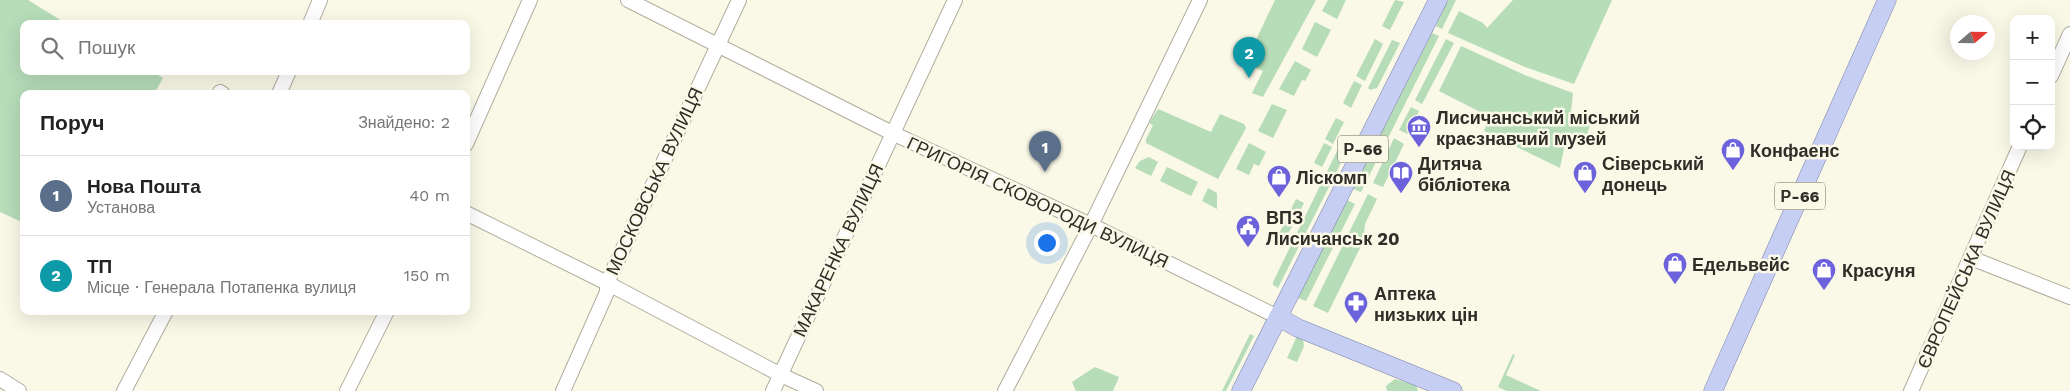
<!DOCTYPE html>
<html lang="uk">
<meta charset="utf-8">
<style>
:root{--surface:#fff;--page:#f2f2f2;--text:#222;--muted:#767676;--line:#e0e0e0;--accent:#6b62dc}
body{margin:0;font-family:"Work Sans",sans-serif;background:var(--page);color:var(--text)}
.controls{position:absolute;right:15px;top:15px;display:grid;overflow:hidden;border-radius:10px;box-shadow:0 5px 20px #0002}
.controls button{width:45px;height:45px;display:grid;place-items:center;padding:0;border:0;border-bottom:1px solid var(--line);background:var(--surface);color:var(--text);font:25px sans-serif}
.compass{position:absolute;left:1950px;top:15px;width:45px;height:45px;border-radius:50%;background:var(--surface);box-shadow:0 5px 20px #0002;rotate:70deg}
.you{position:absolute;left:1046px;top:242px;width:18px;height:18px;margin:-12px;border:4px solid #fff;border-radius:50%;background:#1a73e8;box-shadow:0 0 0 8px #1a73e833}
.badge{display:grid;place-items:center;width:32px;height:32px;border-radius:50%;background:var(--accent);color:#fff;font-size:16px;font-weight:700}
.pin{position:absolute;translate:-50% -41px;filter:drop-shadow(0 1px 2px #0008)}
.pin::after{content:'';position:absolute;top:26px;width:18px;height:15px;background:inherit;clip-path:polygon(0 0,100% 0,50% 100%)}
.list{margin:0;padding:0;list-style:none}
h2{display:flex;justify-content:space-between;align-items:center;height:65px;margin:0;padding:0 20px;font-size:21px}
h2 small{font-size:16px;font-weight:400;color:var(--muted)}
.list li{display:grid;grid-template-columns:32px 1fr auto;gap:15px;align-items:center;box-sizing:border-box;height:80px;padding:0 20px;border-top:1px solid var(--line)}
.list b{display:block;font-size:19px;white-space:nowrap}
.list p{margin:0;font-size:16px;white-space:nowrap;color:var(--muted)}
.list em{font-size:16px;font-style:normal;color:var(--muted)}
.icon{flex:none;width:28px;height:28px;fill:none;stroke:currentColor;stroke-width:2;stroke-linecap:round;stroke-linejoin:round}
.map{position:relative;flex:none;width:2070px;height:391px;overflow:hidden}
.search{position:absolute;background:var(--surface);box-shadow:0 5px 20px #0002;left:20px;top:20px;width:450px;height:55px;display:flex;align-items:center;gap:12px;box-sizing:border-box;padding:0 18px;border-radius:10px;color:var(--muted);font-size:19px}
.panel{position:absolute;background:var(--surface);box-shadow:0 5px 20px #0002;left:20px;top:90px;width:450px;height:225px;border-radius:10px}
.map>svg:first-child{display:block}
.green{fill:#b6dcb8}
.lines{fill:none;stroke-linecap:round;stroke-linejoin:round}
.minor-casing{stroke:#b0ad9e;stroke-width:16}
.major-casing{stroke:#7980a8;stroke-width:19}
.minor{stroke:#fff;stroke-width:14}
.major{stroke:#c7cef4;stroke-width:18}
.labels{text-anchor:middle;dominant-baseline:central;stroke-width:5;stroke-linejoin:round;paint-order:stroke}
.shield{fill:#faf8e7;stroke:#6b6a61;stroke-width:1}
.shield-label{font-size:16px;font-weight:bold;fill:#2e2d27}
.poi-label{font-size:18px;font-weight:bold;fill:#2e2d27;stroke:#faf8e7;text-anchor:start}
.street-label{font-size:18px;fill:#2e2d27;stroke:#faf8e7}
</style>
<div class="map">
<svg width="2070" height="391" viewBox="0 0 2070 391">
<rect width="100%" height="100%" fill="#faf8e7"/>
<path class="green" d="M 0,0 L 28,0 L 67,24 L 24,24 L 24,71 L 152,71 L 163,78 L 154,94 L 24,94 L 24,223 L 0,212 Z
M 1275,0 L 1316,0 L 1263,97 L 1252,93 L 1263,71 L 1245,63 Z
M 1328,0 L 1346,0 L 1337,19 L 1322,11 Z
M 1395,0 L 1404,2 L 1390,30 L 1382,26 Z
M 1448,0 L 1456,0 L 1442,29 L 1436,26 Z
M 1513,0 L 1612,0 L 1574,84 L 1525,67 L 1448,33 L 1459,11 L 1483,23 L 1487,28 Z
M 1315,22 L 1331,30 L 1317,57 L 1302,49 Z
M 1432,33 L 1439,36 L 1361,192 L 1353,189 Z
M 1375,39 L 1383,44 L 1365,81 L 1356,76 Z
M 1446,39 L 1454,43 L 1422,104 L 1415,100 Z
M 1392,40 L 1400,43 L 1377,88 L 1370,90 L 1368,88 Z
M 1461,46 L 1527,76 L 1573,93 L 1571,112 L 1591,122 L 1583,147 L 1566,139 L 1560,168 L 1484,131 L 1490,117 L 1439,91 Z
M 1295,61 L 1311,70 L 1305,81 L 1302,80 L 1294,96 L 1279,89 Z
M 1354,81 L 1362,85 L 1351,108 L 1343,103 Z
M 1272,104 L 1287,110 L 1273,138 L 1258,131 Z
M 1411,107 L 1419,111 L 1408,134 L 1399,130 Z
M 1158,109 L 1211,132 L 1220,114 L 1244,124 L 1246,128 L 1218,179 L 1146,143 L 1146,139 L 1153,125 L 1149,123 Z
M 1336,118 L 1344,122 L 1333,144 L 1325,139 Z
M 1394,138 L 1404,144 L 1383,187 L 1373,183 Z
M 1249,143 L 1266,152 L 1259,166 L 1254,164 L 1249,175 L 1236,169 Z
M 1324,143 L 1332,147 L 1322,167 L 1314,163 Z
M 1339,147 L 1342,147 L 1345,155 L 1278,288 L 1273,285 L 1273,282 Z
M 1149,157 L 1158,162 L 1151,176 L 1135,168 L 1140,161 Z
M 1167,167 L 1198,182 L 1191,196 L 1160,181 Z
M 1208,188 L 1217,193 L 1217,209 L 1202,201 Z
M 1368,194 L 1377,199 L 1365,224 L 1363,242 L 1328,313 L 1313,306 Z
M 1296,199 L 1304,203 L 1281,248 L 1274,244 Z
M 1347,200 L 1355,204 L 1306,301 L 1298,298 Z
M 1250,334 L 1254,336 L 1226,391 L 1222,391 Z
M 1297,336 L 1303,340 L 1304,346 L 1297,362 L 1287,358 Z
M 1513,354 L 1515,355 L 1506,375 L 1541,391 L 1507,391 L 1498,387 Z
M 1095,367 L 1119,377 L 1113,391 L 1076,391 L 1072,382 Z
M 1395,379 L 1416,385 L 1418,391 L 1387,391 L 1386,386 Z"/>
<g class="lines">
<defs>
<path id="minor" d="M 628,0 L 892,133 L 1091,225 L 1278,317
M 310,24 L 320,0
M 2051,76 L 2070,34
M 220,92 L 223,94
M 279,94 L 289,71
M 466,144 L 530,0
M 466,213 L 607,283 L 781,375 L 816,391
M 1971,258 L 2070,297
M 0,379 L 19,391
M 124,391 L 166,311
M 347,391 L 387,311
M 563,391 L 607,292 L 607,283 L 739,0
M 773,391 L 955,0
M 1005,391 L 1091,225 L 1200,0
M 1911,391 L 2020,146"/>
<path id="major" d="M 1278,317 L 1298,328 L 1453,391
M 1241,391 L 1438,0
M 1713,391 L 1887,0"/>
</defs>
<use href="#minor" class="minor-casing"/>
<use href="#major" class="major-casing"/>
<use href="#minor" class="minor"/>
<use href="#major" class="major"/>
</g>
<defs>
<symbol id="museum-pin" viewBox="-11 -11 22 30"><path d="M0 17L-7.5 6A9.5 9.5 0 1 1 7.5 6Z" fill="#6b62dc" stroke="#faf8e7"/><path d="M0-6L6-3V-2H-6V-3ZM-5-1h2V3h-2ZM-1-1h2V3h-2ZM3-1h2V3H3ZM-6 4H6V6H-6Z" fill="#fff"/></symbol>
<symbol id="shop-pin" viewBox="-11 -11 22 30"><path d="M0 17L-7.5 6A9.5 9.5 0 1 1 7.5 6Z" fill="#6b62dc" stroke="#faf8e7"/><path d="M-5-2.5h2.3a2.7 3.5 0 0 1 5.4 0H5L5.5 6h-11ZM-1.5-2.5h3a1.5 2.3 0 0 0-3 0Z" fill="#fff"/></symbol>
<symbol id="library-pin" viewBox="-11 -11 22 30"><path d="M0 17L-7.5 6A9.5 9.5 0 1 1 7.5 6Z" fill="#6b62dc" stroke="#faf8e7"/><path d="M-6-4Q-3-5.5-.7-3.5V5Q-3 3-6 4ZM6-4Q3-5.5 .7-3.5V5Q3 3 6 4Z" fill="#fff"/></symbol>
<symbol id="civic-pin" viewBox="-11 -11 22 30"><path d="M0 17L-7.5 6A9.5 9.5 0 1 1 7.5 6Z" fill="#6b62dc" stroke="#faf8e7"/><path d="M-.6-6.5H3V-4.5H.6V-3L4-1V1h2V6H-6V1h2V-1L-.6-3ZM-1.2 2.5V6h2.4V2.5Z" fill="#fff"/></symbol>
<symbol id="pharmacy-pin" viewBox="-11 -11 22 30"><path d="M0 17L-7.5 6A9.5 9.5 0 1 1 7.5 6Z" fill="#6b62dc" stroke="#faf8e7"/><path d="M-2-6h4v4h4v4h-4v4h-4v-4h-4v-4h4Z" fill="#fff"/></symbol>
</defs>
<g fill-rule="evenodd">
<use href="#museum-pin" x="1405" y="113" width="28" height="38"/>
<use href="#shop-pin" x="1719" y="136" width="28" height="38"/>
<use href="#library-pin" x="1387" y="159" width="28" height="38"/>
<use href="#shop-pin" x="1571" y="159" width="28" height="38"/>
<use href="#shop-pin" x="1265" y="163" width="28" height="38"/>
<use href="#civic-pin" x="1234" y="213" width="28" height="38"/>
<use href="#shop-pin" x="1661" y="250" width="28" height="38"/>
<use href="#shop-pin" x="1810" y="256" width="28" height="38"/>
<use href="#pharmacy-pin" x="1342" y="289" width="28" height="38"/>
</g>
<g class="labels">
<g class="shield">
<rect x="1338" y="135.5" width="50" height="27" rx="4"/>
<rect x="1775" y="182.5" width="50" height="27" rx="4"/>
</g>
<g class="shield-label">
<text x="1363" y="149">Р-66</text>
<text x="1800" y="196">Р-66</text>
</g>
<g class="poi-label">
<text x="1436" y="117">Лисичанський міський<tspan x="1436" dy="21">краєзнавчий музей</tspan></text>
<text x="1750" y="150">Конфаенс</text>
<text x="1418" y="163">Дитяча<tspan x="1418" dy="21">бiблiотека</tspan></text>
<text x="1602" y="163">Сіверський<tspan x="1602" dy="21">донець</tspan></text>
<text x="1296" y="177">Ліскомп</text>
<text x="1266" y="217">ВПЗ<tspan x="1266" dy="21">Лисичанськ 20</tspan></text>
<text x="1692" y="264">Едельвейс</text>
<text x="1842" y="270">Красуня</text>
<text x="1374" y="293">Аптека<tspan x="1374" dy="21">низьких цін</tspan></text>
</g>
<g class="street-label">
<text transform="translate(654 181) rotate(-65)">МОСКОВСЬКА ВУЛИЦЯ</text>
<text transform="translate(1038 202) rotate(25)">ГРИГОРІЯ СКОВОРОДИ ВУЛИЦЯ</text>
<text transform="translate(838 250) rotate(-65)">МАКАРЕНКА ВУЛИЦЯ</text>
<text transform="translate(1966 269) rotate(-66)">ЄВРОПЕЙСЬКА ВУЛИЦЯ</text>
</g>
</g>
</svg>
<div class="controls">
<button>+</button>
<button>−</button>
<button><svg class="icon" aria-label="locate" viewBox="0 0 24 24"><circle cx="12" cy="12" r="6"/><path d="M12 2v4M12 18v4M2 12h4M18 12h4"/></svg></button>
</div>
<svg class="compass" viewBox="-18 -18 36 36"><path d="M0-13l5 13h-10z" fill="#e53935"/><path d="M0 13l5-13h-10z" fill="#767676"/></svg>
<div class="you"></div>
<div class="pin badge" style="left:1045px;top:172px;background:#5c6f8a">1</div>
<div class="pin badge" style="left:1249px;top:78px;background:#0f9aa8">2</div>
<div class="search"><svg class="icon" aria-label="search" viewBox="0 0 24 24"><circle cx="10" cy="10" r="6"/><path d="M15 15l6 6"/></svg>Пошук</div>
<section class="panel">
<h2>Поруч<small>Знайдено: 2</small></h2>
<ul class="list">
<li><span class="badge" style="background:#5c6f8a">1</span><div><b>Нова Пошта</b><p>Установа</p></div><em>40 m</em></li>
<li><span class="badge" style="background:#0f9aa8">2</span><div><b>ТП</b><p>Місце · Генерала Потапенка вулиця</p></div><em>150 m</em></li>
</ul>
</section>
</div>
